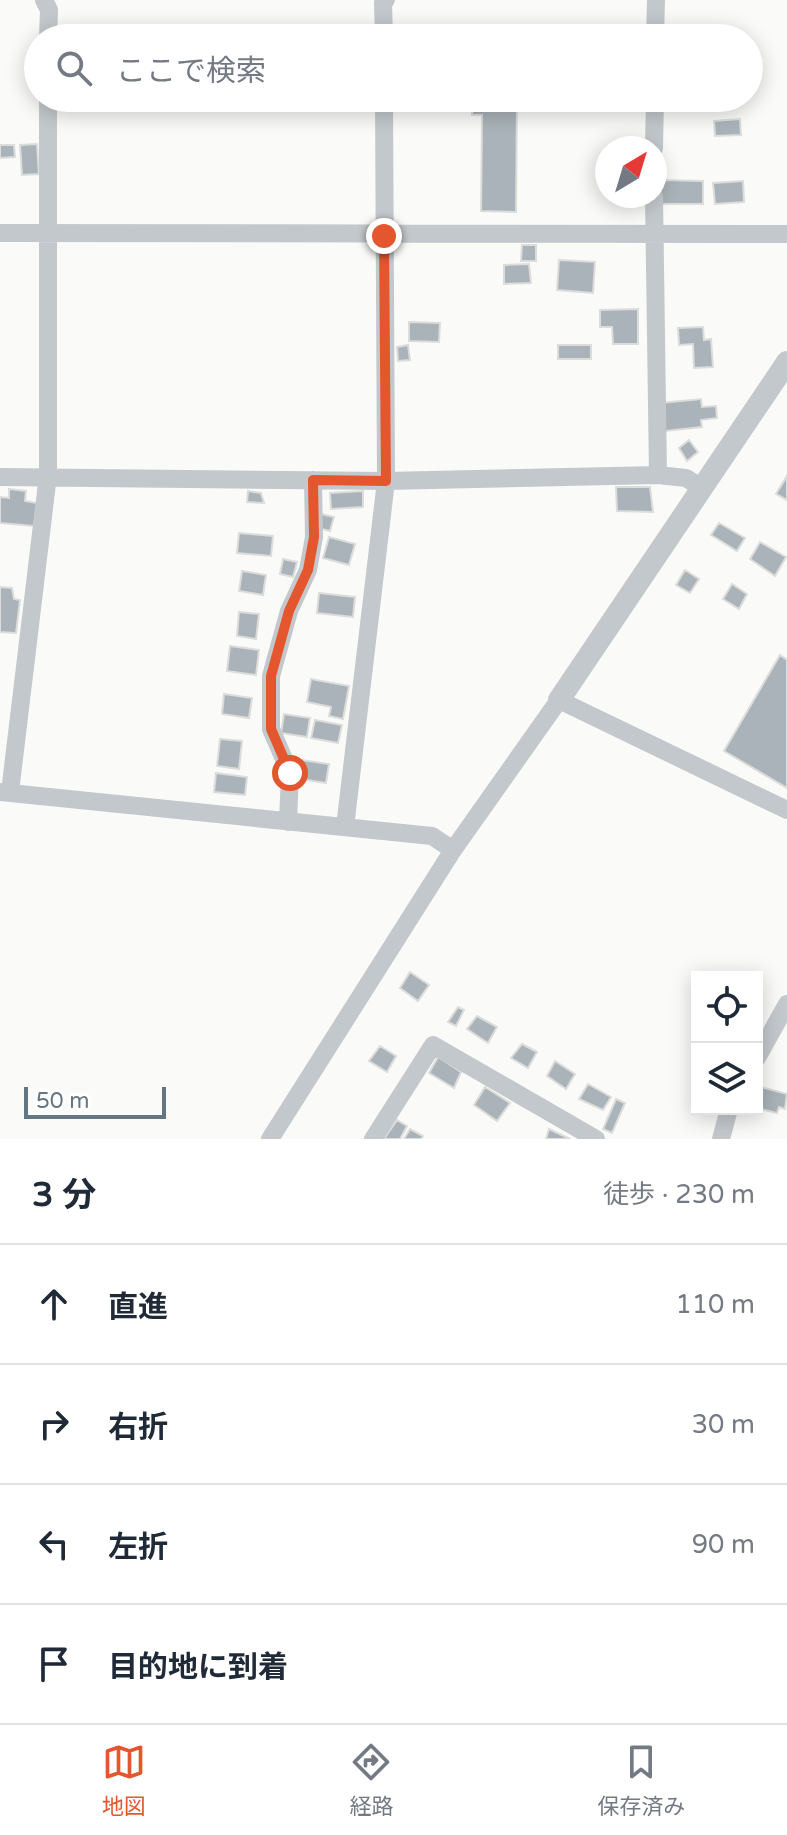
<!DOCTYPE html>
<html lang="ja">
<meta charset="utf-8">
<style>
:root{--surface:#fff;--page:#f2f2f3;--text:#1f2937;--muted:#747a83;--line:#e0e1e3;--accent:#e4572e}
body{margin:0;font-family:"Varela Round","Noto Sans JP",sans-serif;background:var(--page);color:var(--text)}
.controls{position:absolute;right:24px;bottom:24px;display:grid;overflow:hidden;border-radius:0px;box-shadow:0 4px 20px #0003}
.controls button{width:72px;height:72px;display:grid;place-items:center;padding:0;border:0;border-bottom:2px solid var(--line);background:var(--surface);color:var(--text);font:40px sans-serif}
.compass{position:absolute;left:595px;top:136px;width:72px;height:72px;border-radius:50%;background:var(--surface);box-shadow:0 4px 20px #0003;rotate:38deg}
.scale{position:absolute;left:24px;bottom:20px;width:142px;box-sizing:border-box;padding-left:8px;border:4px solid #657683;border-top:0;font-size:22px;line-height:28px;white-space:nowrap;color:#657683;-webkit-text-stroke:6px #fff;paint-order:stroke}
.stop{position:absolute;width:24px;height:24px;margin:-18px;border:6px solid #e4572e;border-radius:50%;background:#fff}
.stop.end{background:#e4572e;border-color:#fff;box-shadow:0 2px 8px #0008}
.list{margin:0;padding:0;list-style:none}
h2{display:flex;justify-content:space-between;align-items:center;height:104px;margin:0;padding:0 32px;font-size:34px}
h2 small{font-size:26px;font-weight:400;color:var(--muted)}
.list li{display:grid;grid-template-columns:52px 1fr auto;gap:24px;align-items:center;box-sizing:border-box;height:120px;padding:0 32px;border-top:2px solid var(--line)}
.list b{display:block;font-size:30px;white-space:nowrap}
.list em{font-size:26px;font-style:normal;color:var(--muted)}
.icon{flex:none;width:44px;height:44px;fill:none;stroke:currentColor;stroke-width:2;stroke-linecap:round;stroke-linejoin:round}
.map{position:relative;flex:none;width:787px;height:1139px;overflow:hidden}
.search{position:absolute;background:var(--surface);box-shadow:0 4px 20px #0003;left:24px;right:24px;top:24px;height:88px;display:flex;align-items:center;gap:20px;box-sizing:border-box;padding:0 28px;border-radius:44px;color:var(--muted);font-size:30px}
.sheet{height:584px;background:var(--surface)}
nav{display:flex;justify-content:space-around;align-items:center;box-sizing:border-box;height:112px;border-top:2px solid var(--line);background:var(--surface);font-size:22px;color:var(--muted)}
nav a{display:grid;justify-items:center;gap:4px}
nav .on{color:var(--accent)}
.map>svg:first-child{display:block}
.building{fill:#aab3b9;stroke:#dcdcda;stroke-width:2}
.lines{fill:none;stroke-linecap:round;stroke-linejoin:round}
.minor{stroke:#c3c8cc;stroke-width:18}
.tertiary{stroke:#c3c8cc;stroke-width:22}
.route{stroke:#e4572e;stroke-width:10}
</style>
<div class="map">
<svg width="787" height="1139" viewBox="0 0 787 1139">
<rect width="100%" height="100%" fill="#fafaf8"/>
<path class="building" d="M 124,98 L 159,98 L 159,110 L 124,109 Z
M 472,98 L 517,98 L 516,212 L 481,211 L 482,115 L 472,115 Z
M 740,119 L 741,135 L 715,136 L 714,121 Z
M 37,144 L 39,174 L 22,175 L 20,145 Z
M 0,145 L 14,145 L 15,157 L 0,158 Z
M 661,180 L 703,181 L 703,204 L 661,204 Z
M 743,181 L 744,202 L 715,204 L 713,183 Z
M 522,245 L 536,245 L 536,261 L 521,261 Z
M 559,260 L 595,262 L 593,293 L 557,290 Z
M 529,264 L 531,283 L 504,284 L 504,265 Z
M 638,309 L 638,344 L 613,344 L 612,327 L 600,327 L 600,310 Z
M 409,322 L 440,323 L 439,342 L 409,341 Z
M 703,327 L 704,340 L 711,339 L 713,367 L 694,368 L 693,344 L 679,345 L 678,328 Z
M 408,345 L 410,360 L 398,361 L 397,347 Z
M 558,345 L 591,345 L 591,359 L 558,359 Z
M 701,399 L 702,407 L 716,406 L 717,418 L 701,420 L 702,427 L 665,431 L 661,403 Z
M 689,440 L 698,452 L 687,461 L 679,448 Z
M 787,476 L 787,500 L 776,494 Z
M 616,487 L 650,487 L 653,512 L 617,511 Z
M 9,489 L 26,491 L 25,501 L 37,503 L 34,526 L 0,523 L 0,497 L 9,498 Z
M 248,491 L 261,493 L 264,503 L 247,502 Z
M 363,491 L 363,507 L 331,509 L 330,493 Z
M 321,514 L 334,517 L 330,531 L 318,528 Z
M 719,523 L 745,538 L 737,551 L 711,535 Z
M 239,533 L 273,536 L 271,556 L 237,553 Z
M 329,537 L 355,544 L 349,565 L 323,558 Z
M 760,542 L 786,557 L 775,576 L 750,559 Z
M 283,559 L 297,562 L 293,577 L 280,574 Z
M 685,570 L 699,579 L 690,593 L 676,585 Z
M 242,571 L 266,575 L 263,595 L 239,591 Z
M 732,584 L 747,594 L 739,609 L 723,599 Z
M 0,587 L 12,588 L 14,599 L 20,600 L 16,633 L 0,632 Z
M 319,593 L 355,597 L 353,617 L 317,613 Z
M 239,612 L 259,614 L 256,639 L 237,636 Z
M 230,646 L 259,650 L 256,675 L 227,671 Z
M 780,655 L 787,660 L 787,788 L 724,751 Z
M 311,679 L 349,686 L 343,719 L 329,716 L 331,707 L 307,702 Z
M 224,694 L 252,698 L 249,718 L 222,714 Z
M 284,714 L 310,718 L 307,737 L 281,733 Z
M 315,720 L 342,725 L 338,743 L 311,738 Z
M 220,739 L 242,741 L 239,769 L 217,766 Z
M 302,760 L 329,764 L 326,783 L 300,779 Z
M 216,773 L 247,777 L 245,795 L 214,792 Z
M 410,972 L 429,985 L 418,1001 L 400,988 Z
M 458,1007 L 464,1010 L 456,1026 L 448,1022 Z
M 477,1016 L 497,1027 L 488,1043 L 467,1029 Z
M 522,1044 L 537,1052 L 528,1068 L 511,1058 Z
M 380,1046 L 396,1056 L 387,1072 L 369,1061 Z
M 438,1057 L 461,1072 L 454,1088 L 429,1073 Z
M 555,1061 L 575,1074 L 566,1089 L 547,1076 Z
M 588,1084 L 611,1097 L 603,1110 L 579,1099 Z
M 757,1086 L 787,1094 L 785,1109 L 779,1107 L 777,1113 L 757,1108 Z
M 485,1087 L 510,1103 L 497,1121 L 474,1105 Z
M 616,1099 L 625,1103 L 612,1133 L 603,1129 Z
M 397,1120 L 407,1126 L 400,1139 L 384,1139 Z
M 410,1129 L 423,1136 L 421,1139 L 404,1139 Z
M 549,1129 L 570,1139 L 546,1139 Z"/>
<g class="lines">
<path class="minor" d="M 44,0 L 49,10 L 48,38
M 384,38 L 383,3 L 386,0
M 655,38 L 656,0
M 654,148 L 655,98
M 654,196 L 658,475
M 0,233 L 787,234
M 0,477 L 386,481 L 658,475 L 686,478 L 702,488
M 0,792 L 432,836 L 453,850
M 10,792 L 48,475 L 48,98
M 288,822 L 290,773 L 271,729 L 271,676 L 289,611 L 308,570 L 314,537 L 313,480
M 345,827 L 386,481 L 384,98
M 757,1058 L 787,1004
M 270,1139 L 453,850 L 559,700 L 787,810
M 373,1139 L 433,1045 L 596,1139
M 721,1139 L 729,1109"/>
<path class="tertiary" d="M 559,700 L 787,362"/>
</g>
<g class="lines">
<path class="route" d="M 290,773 L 271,729 L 271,676 L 289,611 L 308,570 L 314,537 L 313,480 L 386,481 L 384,236"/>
</g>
</svg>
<div class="controls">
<button><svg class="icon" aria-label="locate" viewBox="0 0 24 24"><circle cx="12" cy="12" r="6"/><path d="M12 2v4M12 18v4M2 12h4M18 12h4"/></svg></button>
<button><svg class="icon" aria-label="layers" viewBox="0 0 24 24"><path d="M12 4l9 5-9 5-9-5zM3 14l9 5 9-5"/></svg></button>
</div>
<svg class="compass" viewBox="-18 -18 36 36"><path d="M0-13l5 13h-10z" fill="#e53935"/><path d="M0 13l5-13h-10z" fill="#747a83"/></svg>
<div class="scale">50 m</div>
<div class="stop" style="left:290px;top:773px"></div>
<div class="stop end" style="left:384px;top:236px"></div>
<div class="search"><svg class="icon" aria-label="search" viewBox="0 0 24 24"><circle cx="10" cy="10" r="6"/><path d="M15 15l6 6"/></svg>ここで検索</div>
</div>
<section class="sheet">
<h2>3 分<small>徒歩 · 230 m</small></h2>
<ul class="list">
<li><svg class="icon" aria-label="ahead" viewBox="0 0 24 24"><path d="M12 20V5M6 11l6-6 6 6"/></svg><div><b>直進</b></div><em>110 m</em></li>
<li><svg class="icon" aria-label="right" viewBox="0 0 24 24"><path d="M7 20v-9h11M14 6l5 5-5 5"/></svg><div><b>右折</b></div><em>30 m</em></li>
<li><svg class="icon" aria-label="left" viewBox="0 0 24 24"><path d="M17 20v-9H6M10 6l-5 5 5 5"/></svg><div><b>左折</b></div><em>90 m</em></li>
<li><svg class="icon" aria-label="arrive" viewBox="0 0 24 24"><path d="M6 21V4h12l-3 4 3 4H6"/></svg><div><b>目的地に到着</b></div></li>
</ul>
</section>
<nav>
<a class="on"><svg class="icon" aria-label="map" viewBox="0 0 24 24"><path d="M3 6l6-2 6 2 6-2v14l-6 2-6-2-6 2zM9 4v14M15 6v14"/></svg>地図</a>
<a><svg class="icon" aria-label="directions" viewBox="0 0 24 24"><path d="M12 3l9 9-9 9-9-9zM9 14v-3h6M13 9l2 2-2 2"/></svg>経路</a>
<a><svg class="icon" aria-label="saved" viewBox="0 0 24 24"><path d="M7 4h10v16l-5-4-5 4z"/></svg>保存済み</a>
</nav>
